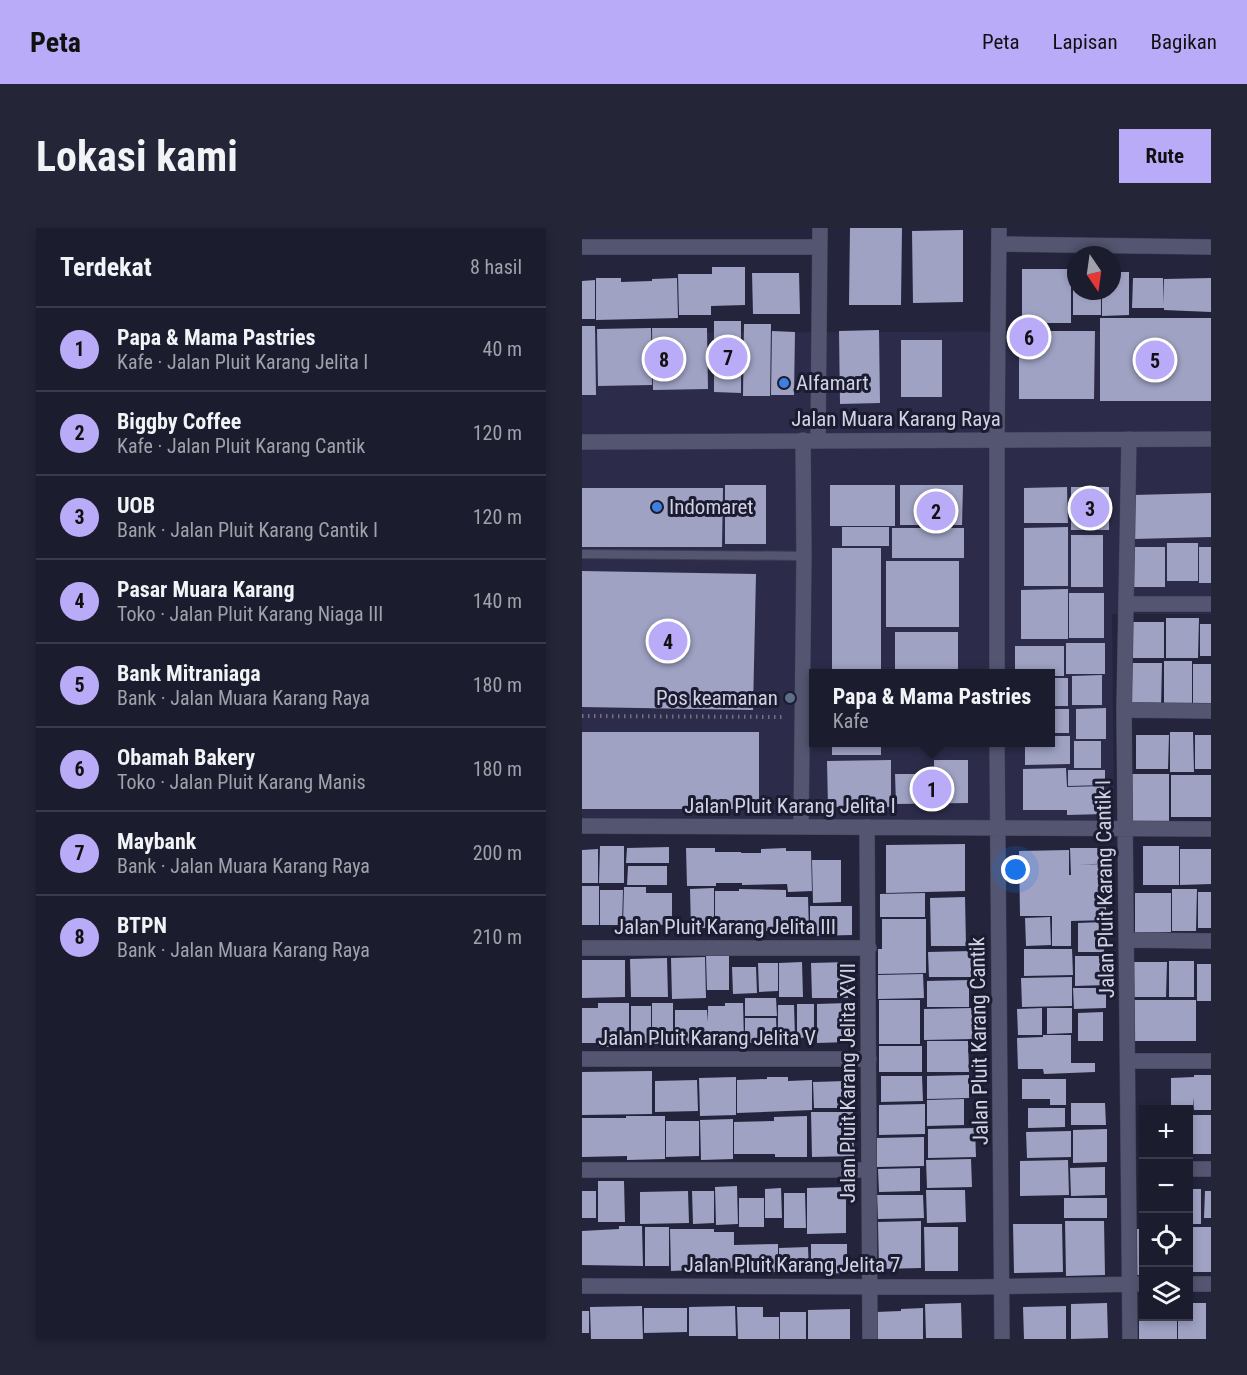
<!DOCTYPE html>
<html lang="id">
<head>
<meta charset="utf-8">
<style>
  :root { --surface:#1b1c2e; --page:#242536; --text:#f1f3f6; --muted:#a0a1aa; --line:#393a4a; --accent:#b9abf7 }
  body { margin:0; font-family:"Roboto Condensed",sans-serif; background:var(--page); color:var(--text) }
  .controls { position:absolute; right:18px; bottom:18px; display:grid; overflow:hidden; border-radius:0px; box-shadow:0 3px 9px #0003 }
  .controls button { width:54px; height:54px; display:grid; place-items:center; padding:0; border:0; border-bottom:2px solid var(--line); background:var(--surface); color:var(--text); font:30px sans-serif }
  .compass { position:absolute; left:485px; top:18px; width:54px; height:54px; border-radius:50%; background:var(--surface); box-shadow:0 3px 9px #0003; rotate:167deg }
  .you { position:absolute; left:434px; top:642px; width:21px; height:21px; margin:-15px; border:4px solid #fff; border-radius:50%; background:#1a73e8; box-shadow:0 0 0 9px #1a73e833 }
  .badge { display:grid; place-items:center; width:39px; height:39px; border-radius:50%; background:var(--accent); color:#111; font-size:20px; font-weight:700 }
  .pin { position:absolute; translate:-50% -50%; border:3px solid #fff; box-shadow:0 2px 6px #0006 }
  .popup { position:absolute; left:227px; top:441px; width:246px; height:78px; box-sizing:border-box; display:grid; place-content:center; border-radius:0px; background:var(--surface); filter:drop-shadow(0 2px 4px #0005); font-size:20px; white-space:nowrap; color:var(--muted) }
  .popup b { font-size:22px; color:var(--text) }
  .popup::after { content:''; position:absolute; left:50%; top:100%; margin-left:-12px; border:12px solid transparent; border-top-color:var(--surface) }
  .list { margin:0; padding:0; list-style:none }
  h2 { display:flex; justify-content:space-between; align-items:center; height:78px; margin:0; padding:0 24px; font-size:26px }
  h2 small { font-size:20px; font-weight:400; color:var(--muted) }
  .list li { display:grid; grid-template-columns:39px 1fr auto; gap:18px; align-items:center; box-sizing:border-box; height:84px; padding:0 24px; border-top:2px solid var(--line) }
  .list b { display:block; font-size:22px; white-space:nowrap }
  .list p { margin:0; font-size:20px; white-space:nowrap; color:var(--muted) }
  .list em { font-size:20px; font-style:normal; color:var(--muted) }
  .icon { flex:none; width:33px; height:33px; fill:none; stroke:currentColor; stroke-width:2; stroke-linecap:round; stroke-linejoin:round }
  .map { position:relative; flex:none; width:629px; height:1111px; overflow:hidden; border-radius:0px }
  header { display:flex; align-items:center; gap:36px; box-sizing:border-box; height:84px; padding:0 30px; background:var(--accent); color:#111 }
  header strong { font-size:28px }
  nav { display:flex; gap:33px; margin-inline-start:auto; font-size:21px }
  .intro { display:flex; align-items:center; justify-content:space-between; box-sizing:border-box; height:144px; padding:0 36px }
  h1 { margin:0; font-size:42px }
  .button { padding:15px 27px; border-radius:0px; background:var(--accent); color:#111; font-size:21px; font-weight:700 }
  main { display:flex; gap:36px; padding:0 36px }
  aside { flex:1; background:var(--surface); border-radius:0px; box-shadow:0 3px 9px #0003 }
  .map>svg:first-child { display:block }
  .built { fill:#2c2c4a; fill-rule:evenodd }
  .building { fill:#9fa2c3 }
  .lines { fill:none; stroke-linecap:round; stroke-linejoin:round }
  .service-casing { stroke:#404054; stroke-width:10 }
  .minor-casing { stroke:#404054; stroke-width:16 }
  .tertiary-casing { stroke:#404054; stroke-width:16 }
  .path { stroke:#6f7084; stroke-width:4; stroke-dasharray:1.5 4.5; stroke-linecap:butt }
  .service { stroke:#545671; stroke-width:8 }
  .minor { stroke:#545671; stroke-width:15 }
  .tertiary { stroke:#545671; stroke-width:15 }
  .shop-dot { fill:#3f7fe0; stroke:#1b1b32; stroke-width:2 }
  .service-dot { fill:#5c6f8a; stroke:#1b1b32; stroke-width:2 }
  .labels { text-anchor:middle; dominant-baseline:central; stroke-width:6; stroke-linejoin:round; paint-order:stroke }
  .poi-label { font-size:21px; fill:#d0d1e1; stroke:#1b1b32; text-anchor:start }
  .street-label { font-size:21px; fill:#d0d1e1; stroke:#1b1b32 }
</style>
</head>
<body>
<header>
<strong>Peta</strong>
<nav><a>Peta</a><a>Lapisan</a><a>Bagikan</a></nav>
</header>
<div class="intro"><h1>Lokasi kami</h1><a class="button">Rute</a></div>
<main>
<aside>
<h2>Terdekat<small>8 hasil</small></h2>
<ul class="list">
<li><span class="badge">1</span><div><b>Papa &amp; Mama Pastries</b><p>Kafe · Jalan Pluit Karang Jelita I</p></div><em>40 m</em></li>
<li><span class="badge">2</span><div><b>Biggby Coffee</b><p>Kafe · Jalan Pluit Karang Cantik</p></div><em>120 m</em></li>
<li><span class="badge">3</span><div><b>UOB</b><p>Bank · Jalan Pluit Karang Cantik I</p></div><em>120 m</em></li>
<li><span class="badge">4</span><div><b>Pasar Muara Karang</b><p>Toko · Jalan Pluit Karang Niaga III</p></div><em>140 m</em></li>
<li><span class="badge">5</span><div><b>Bank Mitraniaga</b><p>Bank · Jalan Muara Karang Raya</p></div><em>180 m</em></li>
<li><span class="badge">6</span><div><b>Obamah Bakery</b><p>Toko · Jalan Pluit Karang Manis</p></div><em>180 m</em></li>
<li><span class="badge">7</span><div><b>Maybank</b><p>Bank · Jalan Muara Karang Raya</p></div><em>200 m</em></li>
<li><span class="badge">8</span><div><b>BTPN</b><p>Bank · Jalan Muara Karang Raya</p></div><em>210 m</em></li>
</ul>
</aside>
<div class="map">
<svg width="629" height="1111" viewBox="0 0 629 1111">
  <rect width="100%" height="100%" fill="#24253d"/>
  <!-- built -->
  <path class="built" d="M629,103V386H530L532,593L0,597V105ZM232,446H469V514H232Z"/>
  <!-- building -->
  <path class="building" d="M268,0H320L319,77H267Z
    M381,2V74L331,75L330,3Z
    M491,37H494V63H519V87H491Z
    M130,39H163V77L129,78V87H97L96,46H130Z
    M440,41H489V95H440Z
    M530,44H547V87L520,88V63H530Z
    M170,45H217L218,86H171Z
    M14,50H39V54L70,53V51L95,50L96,90L14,92Z
    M551,50H581L582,77V51L629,50V84L582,82V80H550Z
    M13,52V91H0V53Z
    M518,90H629V173H518Z
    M132,93H159V165L132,164Z
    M162,96H189L188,168H161Z
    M0,98H13L14,167H0Z
    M69,100L70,157L16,158L15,101Z
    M70,100H125L126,161L71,162Z
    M297,102L298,175L258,176L257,103Z
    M190,103L213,104L212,167H189Z
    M437,103H513L512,171H437Z
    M319,112H360V169H319Z
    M143,257H184V316H143Z
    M248,257H313V298H248Z
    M318,257H381L380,297H318Z
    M485,259L486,295H442V260Z
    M489,259H527V302H489Z
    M0,260H141L140,319H0Z
    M629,265V309L552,311L551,267Z
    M260,299H307V318H260Z
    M486,299V358H442V300Z
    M310,300H382V330H310Z
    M489,307H521V359H489Z
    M585,315H616V353H585Z
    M549,319H583V359H549Z
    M617,319H629V355H617Z
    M250,320H299V446H250Z
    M304,333H377V399H304Z
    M0,343L174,346L171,482L0,479Z
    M486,361V411H439V362Z
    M487,365H522V410H487Z
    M584,390H617L616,430H584Z
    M545,394H582V430H545Z
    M618,396H629V428H618Z
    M313,404H376V446H313Z
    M484,415H523V446H484Z
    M433,418H482V448H469V446H433Z
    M582,433H610V475H582Z
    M544,435H580L579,480H545Z
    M611,436H629V476H611Z
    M520,447V477H490V448Z
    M469,450H486V478H469Z
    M524,480V511H494V481Z
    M469,481H487V505H469Z
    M0,504H177V581H0Z
    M588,504H611L612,544H588Z
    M554,507H587L586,541H554Z
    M613,507H629V541H613Z
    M469,508H488V536L443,537V514H469Z
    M492,513H519V540H492Z
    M250,514H299V527H250Z
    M313,514H376V519H313Z
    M309,532V579H246L245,533Z
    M352,532H386V575L314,576L313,546H352Z
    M484,540L485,559L522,558V586L485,587V582H441V541Z
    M486,542H523V557L486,558Z
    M545,546H587V595H545Z
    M589,547H629V589H589Z
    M383,616V663L304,665V617Z
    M18,618H42V655H17Z
    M561,618H597V657H561Z
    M87,619V635H44L45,620Z
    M104,620H133V624H159V625H179V621L204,620V623H229L230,663L206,664L205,656L160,657V655H134V658H105Z
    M488,620H526L527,635L497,637L519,636V647H530L531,663H524V692L489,693V718H470V688H438L437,623L487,622V647H489Z
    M16,621V655H0V622Z
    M598,621H629V656L598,657Z
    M230,632H259V674L231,675Z
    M46,638H85V657H45Z
    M0,658H17V697H0Z
    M42,659H64V665H90V697L41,696Z
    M132,660V700H109L108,661Z
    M157,661L204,662V669H226L227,702L181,703V698L133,699V663H157Z
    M590,661H615L614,703H590Z
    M18,662H41L40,697H18Z
    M616,664H629V700H616Z
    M343,665V689H298V666Z
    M553,665H589V704L553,705Z
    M383,669L384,718H349L348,670Z
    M228,678H270V707L228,708Z
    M468,689L469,717L444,718L443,690Z
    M300,691H344V745L296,746V721H300Z
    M522,694V724H496V695Z
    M442,721H490L491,747L442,748Z
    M389,723V749H347L346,724Z
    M124,728H147V762H125Z
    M493,728H524V757L493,758Z
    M123,729L124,770L90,771L89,730Z
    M85,730L86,769H49L48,731Z
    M0,732H43V769L0,770Z
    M587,733H612V769H587Z
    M220,734L221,769H197V735Z
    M266,734V770H230L229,735Z
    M552,734H585L584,769H552Z
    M176,735H196V763L177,764Z
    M615,736H629V773H615Z
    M150,739H174L175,765L151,766Z
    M341,746L342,770L296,771V747Z
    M490,749V778L440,779L439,750Z
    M387,752V779H345V753Z
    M491,760H524V780L492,781Z
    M163,770H194L195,788H163Z
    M297,772H338V816H297Z
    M552,772H614V813H553Z
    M16,775H47V819H16V815H0V780H16Z
    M70,775H91V815L70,816Z
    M143,775H161L162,813L93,816V782H125L126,794V778H143Z
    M266,775V814L235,815V776Z
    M215,776H232V809L215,810Z
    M196,777H212L213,809H196Z
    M49,778H69V815H49Z
    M390,780L391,811L342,812V781Z
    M460,780V807H436L435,781Z
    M465,780H490V805L465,806Z
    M521,784V813H496V785Z
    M163,790H194L195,814L163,815Z
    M461,807H489V835H513V844L462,846L461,841H436L435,810L461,809Z
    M345,813H386L387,844H345Z
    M297,818H340V844H297Z
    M70,843V886L0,887V844Z
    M387,847V870L345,871V848Z
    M612,847H629V882H612L611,869V882H589V850L612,849Z
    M299,848H340L341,873L299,874Z
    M154,849V887L118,888L117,850Z
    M185,849H206V853L230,852V882L155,885V852L185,851Z
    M440,851H484V877H468V871H440Z
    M115,852L116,883L73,884V853Z
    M264,853V880H232L231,854Z
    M382,871V897L345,898V872Z
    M489,875H523L524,897H489Z
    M343,876V906L297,907V877Z
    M446,880H483V899L446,900Z
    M229,884H271L272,928L230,929Z
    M559,886H561V926H558Z
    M606,887H629V926H606Z
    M44,888H83V931L45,932V928L0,929V890H44Z
    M225,888V929H193V926H152V894L192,893V889Z
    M151,891V931L119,932L118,892Z
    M84,893H117V928L84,929Z
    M393,900L394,929L346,930V901Z
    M525,901V934L491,935V902Z
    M489,903V929L445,930L444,904Z
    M342,909V938L295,939V910Z
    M389,931L390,959L345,960L344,932Z
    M486,932L487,967L438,968V933Z
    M523,939V967L489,968L488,940Z
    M338,940V963L297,964L296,941Z
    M16,953H42L43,994H16Z
    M155,958L156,996L134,997L133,959Z
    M264,959V1005L225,1006V960Z
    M199,960L200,990H183V961Z
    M558,961H561V996H558Z
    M606,961H619V996H606Z
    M344,962H383L384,994L345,995Z
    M0,963H14V990H0Z
    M106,963L107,995L58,996V964Z
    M110,963H132V995L111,996Z
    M623,963H629V990H622Z
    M202,965H223L224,1000H202Z
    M295,967H341L342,990L296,991Z
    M157,970H182V999H157Z
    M482,970H525V990H482Z
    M339,993V1040L297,1041L296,994Z
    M483,993H522L523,1047L484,1048Z
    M431,996H480L481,1044L432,1045Z
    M37,998H60L61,1038L0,1037V1003L37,1001Z
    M63,999H87V1038H63Z
    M342,999H376V1043H343Z
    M606,999H629V1044H606Z
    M88,1001H132V1004H152V1017L196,1016V1044L153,1045V1040L89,1043Z
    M549,1001H561V1047H549Z
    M229,1016H265V1045L229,1046Z
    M226,1019L227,1044L197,1045V1020Z
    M379,1075L380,1110H344L343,1076Z
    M525,1075L526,1110L489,1111V1076Z
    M606,1075H624V1111H596V1089L606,1088Z
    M60,1078L61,1111H9L8,1079Z
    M153,1078L154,1108H107V1079Z
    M484,1078V1111H442L441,1079Z
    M155,1079H181V1089H197V1111H156Z
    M557,1079H561V1089H595V1111H557Z
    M62,1080H105V1104L62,1105Z
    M341,1080V1111H295L294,1084L319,1083V1081Z
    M268,1081V1111H226V1082Z
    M0,1083H7V1105H0Z
    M198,1084H224V1111H198Z"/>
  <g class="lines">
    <defs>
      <path id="service" d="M0,326L222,328"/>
      <path id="minor" d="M417,16L629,19
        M0,19H238
        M547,211L542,482L548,1111
        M236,212L238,0
        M544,376H629
        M415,446V211
        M542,482L629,483
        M415,514L420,1111
        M0,598L629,601
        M219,599L222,328L221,212
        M285,599L288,1111
        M545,712L629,713
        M0,720H287
        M0,831H287
        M546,833H629
        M606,941H629
        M0,942H287
        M606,1056H629
        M0,1058L391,1059L562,1056"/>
      <path id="tertiary" d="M415,211L417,0
        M0,214L629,211"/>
    </defs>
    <!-- service casing -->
    <use href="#service" class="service-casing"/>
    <!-- minor casing -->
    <use href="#minor" class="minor-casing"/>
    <!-- tertiary casing -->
    <use href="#tertiary" class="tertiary-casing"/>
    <!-- path -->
    <path class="path" d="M0,488L203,489"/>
    <!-- service -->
    <use href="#service" class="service"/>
    <!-- minor -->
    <use href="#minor" class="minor"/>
    <!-- tertiary -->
    <use href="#tertiary" class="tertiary"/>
  </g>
  <!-- markers -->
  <g class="shop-dot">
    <circle cx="202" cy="155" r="6"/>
    <circle cx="75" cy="279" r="6"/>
  </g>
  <circle class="service-dot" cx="208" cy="470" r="6"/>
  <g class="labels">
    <!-- poi labels -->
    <g class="poi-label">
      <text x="214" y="155">Alfamart</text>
      <text x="87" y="279">Indomaret</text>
      <text x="196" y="470" text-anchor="end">Pos keamanan</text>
    </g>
    <!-- street labels -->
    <g class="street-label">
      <text x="314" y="191">Jalan Muara Karang Raya</text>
      <text x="208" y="578">Jalan Pluit Karang Jelita I</text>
      <text transform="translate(523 661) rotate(-91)">Jalan Pluit Karang Cantik I</text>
      <text x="143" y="699">Jalan Pluit Karang Jelita III</text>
      <text x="125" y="810">Jalan Pluit Karang Jelita V</text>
      <text transform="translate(397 813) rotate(-91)">Jalan Pluit Karang Cantik</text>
      <text transform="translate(266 855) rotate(-90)">Jalan Pluit Karang Jelita XVII</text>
      <text x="210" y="1037">Jalan Pluit Karang Jelita 7</text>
    </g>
  </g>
</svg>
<div class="controls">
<button>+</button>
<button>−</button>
<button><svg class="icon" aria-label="locate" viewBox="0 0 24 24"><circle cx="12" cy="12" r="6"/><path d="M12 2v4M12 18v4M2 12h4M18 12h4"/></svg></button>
<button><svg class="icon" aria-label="layers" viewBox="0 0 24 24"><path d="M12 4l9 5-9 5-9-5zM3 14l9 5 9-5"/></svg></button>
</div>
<svg class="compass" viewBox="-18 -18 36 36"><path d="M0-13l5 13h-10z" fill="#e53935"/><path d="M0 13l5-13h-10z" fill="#a0a1aa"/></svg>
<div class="you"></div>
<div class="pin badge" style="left:350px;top:561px">1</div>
<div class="popup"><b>Papa &amp; Mama Pastries</b>Kafe</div>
<div class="pin badge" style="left:354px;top:283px">2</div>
<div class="pin badge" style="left:508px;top:280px">3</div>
<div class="pin badge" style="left:86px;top:413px">4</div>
<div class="pin badge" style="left:573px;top:132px">5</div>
<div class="pin badge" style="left:447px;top:109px">6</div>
<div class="pin badge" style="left:146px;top:129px">7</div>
<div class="pin badge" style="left:82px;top:131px">8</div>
</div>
</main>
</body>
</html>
